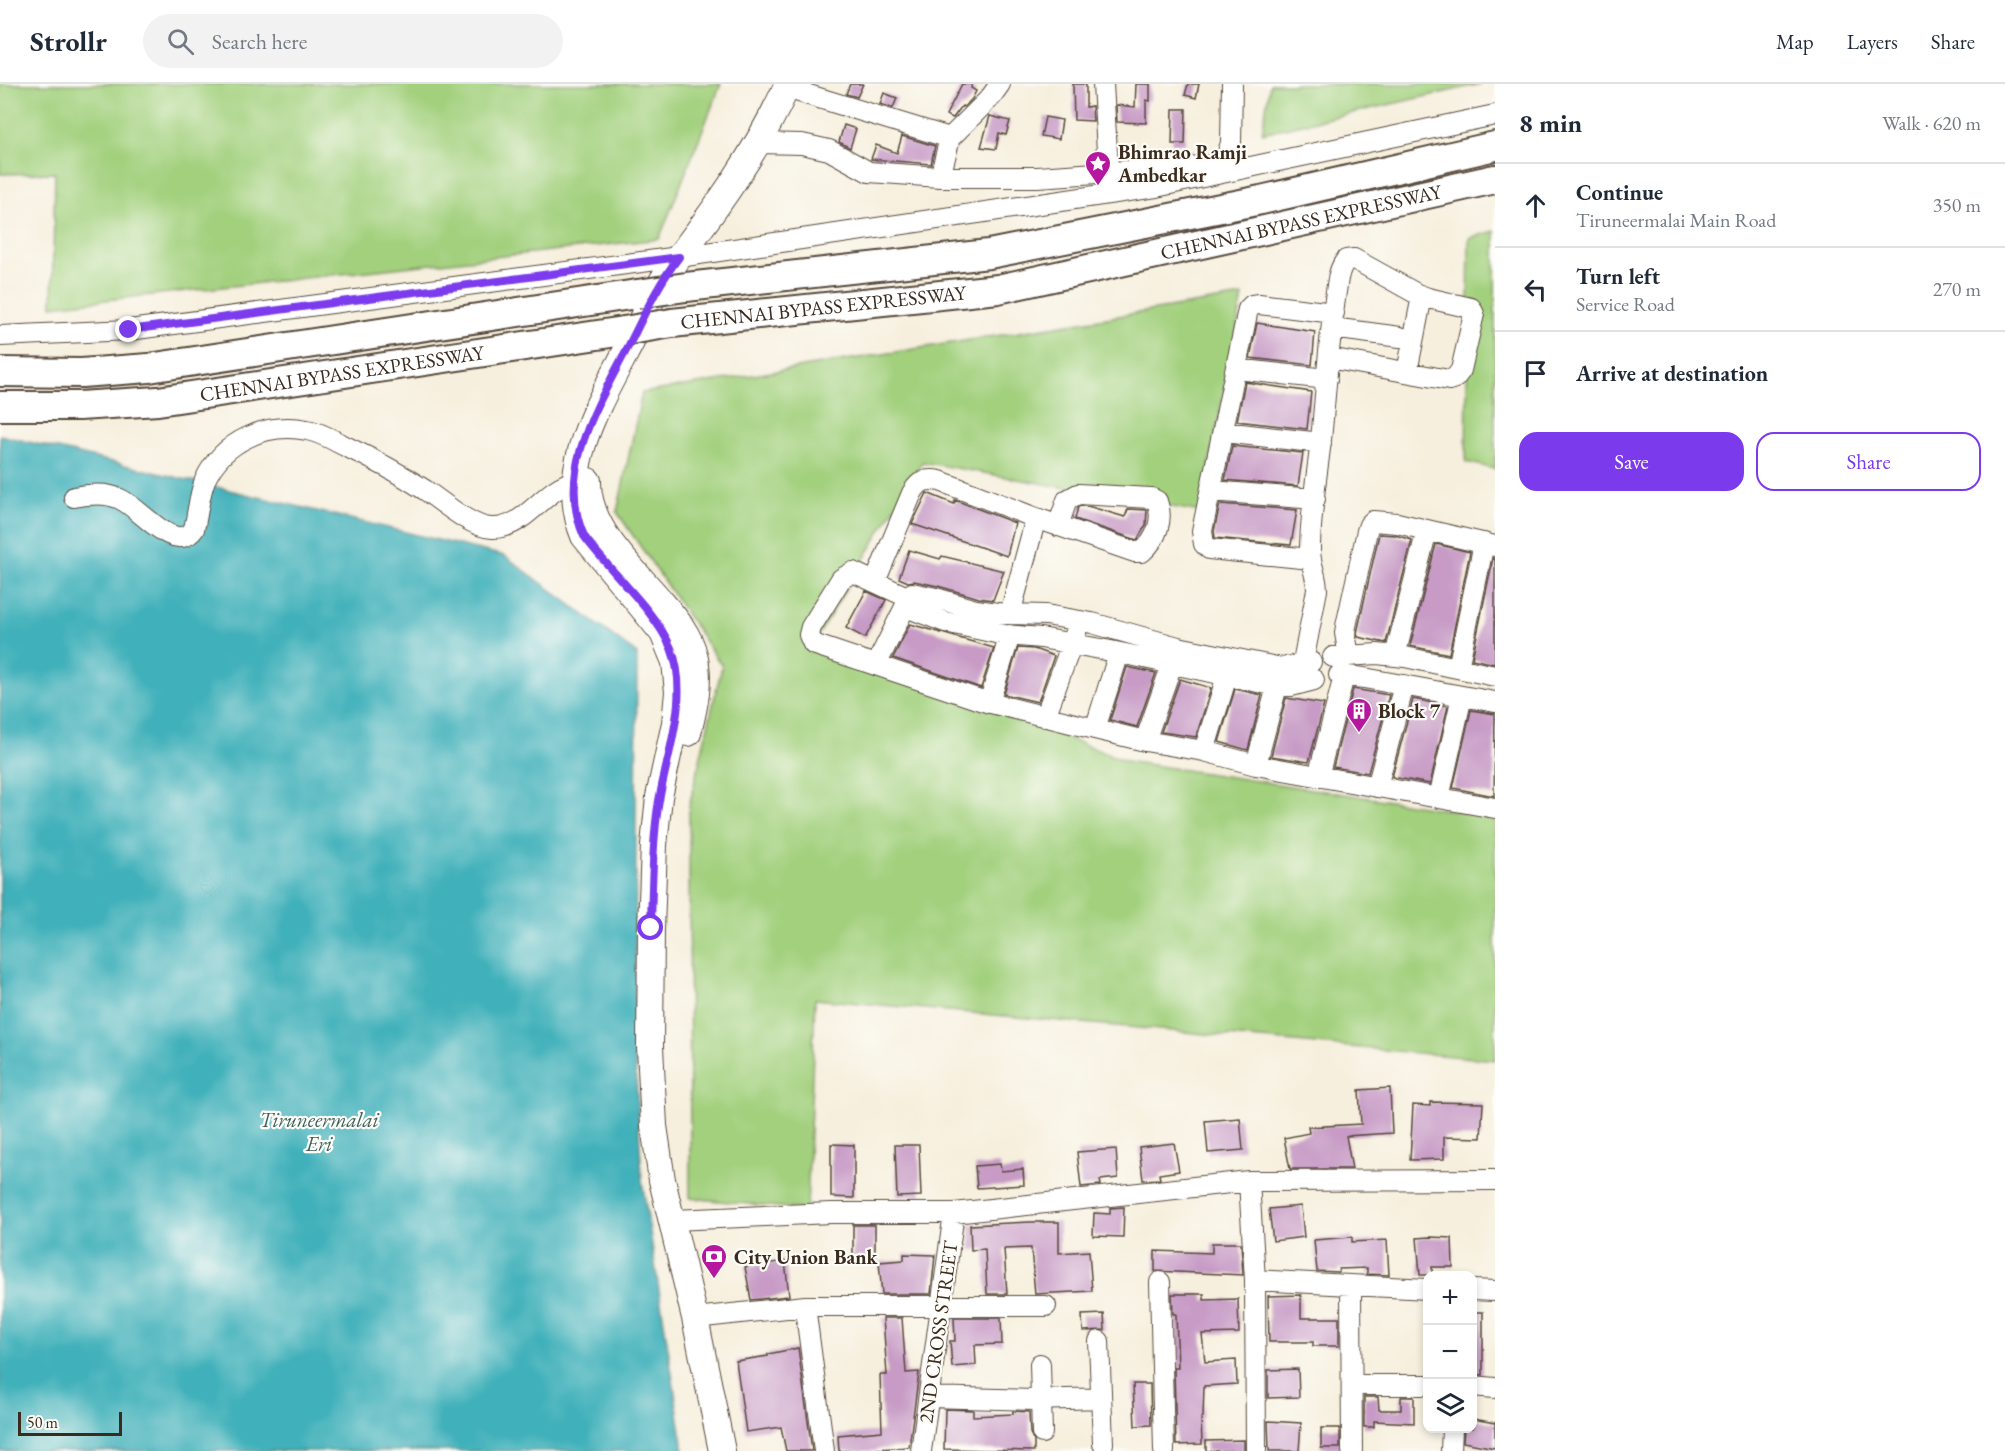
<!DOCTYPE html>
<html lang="en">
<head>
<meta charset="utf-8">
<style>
  :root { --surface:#fff; --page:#f2f2f3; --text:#1f2937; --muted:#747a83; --line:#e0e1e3; --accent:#7c3aed }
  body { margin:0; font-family:"EB Garamond",serif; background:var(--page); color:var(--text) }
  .controls { position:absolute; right:18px; bottom:18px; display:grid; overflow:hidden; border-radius:12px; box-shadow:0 3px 9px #0003 }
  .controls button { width:54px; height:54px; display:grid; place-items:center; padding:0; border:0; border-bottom:2px solid var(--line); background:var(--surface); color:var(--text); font:30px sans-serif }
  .scale { position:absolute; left:18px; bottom:15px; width:104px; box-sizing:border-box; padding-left:6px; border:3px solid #3b2a1e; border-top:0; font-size:16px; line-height:21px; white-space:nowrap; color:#3b2a1e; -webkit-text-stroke:4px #fdfcf7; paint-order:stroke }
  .stop { position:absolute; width:18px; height:18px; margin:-14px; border:4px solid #7c3aed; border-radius:50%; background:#fff }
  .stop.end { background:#7c3aed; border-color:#fff; box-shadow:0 2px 6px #0008 }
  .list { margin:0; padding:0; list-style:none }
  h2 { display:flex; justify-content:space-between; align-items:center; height:78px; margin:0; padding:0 24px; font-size:26px }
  h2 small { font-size:20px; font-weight:400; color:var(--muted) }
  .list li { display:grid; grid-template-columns:39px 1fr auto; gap:18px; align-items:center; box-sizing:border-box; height:84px; padding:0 24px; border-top:2px solid var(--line) }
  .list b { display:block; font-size:22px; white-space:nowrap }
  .list p { margin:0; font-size:20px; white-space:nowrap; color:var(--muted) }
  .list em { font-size:20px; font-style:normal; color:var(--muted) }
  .actions { display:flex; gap:12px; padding:18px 24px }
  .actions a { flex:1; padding:14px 0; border:2px solid var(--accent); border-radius:18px; text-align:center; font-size:21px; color:var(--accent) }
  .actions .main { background:var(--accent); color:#fff }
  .icon { flex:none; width:33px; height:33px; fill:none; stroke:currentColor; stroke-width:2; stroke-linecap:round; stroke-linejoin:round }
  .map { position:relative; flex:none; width:1495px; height:1367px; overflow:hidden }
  header { display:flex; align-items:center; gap:36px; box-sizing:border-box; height:84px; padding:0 30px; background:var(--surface); border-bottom:2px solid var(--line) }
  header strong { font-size:28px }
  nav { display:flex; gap:33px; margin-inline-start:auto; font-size:21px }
  .search { width:420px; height:54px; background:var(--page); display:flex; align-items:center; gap:15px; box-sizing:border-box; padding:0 21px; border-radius:33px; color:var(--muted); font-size:22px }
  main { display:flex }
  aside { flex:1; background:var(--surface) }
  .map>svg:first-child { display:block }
  .green { fill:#a2d07d; stroke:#6e7d4e; stroke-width:1.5 }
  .water { fill:#40b0ba; stroke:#3e6d6c; stroke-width:1.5 }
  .building { fill:#c79bc6 }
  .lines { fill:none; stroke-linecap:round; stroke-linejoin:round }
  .minor-casing { stroke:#57483b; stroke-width:22 }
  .major-casing { stroke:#57483b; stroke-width:28 }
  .highway-casing { stroke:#57483b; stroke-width:32 }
  .minor { stroke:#fff; stroke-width:20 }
  .major { stroke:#fff; stroke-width:26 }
  .highway { stroke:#fff; stroke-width:28 }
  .highway-bridge-casing { stroke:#57483b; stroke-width:32; stroke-linecap:butt }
  .highway-bridge { stroke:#fff; stroke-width:28 }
  .route { stroke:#7c3aed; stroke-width:8 }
  .labels { text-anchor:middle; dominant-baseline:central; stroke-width:4.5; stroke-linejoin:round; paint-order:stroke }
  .poi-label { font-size:20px; font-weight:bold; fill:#3b2a1e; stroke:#fdfcf7; text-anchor:start }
  .street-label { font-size:20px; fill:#3b2a1e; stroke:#fdfcf7 }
  .water-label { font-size:21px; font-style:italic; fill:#3d605c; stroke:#fdfcf7 }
</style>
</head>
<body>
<header>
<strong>Strollr</strong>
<div class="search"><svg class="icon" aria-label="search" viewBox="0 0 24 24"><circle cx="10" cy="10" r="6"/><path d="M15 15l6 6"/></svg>Search here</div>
<nav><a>Map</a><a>Layers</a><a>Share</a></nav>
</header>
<main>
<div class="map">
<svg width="1495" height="1367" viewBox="0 0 1495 1367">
  <rect width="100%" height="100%" fill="#fdfcf7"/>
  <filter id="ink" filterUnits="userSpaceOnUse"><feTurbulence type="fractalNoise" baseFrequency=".0167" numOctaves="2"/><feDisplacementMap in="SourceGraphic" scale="12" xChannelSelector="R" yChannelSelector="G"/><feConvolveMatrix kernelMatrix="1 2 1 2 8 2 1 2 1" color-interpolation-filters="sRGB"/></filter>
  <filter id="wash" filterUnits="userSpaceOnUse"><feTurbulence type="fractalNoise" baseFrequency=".008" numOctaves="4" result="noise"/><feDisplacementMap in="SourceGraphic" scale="24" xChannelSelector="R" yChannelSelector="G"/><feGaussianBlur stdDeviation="1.35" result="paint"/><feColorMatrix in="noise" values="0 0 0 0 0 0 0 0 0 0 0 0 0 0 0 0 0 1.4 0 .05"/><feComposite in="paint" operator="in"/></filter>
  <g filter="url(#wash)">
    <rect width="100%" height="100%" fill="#f6efdd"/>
    <!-- green -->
    <path class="green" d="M0,0H721L659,155L52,222L55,89L0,90Z
      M1270,0H1481L1262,49Z
      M1495,147V385L1466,378L1469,154Z
      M1243,212L1200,428L922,378L816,555L1126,677L1495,733V976L815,915L807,1126L690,1114L689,722L722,582L617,428L642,309Z"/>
    <!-- water -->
    <path class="water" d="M0,351L505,472L637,570L635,972L642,1096L684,1367H0Z"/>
    <g id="blocks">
      <!-- building -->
      <path class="building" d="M850,0H863L857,13L846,10Z
        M962,0H972L971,4L976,7L972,15L964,23L962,22L953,34L946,31Z
        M1073,0H1086V23L1092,22L1093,37L1074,36Z
        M1136,0H1150V17L1146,16V39L1117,38L1116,21L1135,23Z
        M1188,0H1199L1196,14L1185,11Z
        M884,9L897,14L893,24L880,20Z
        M1173,25H1186L1185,60H1172Z
        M990,32L1010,37L1006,51L999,49L996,65L981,63Z
        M1045,33L1062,36L1059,55L1041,52Z
        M844,41L856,45L850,64L839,58Z
        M902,52L935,62L931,80L871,75L876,61L897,69Z
        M1257,239L1315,248L1312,281L1250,274Z
        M1245,298L1311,308L1307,345L1237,337Z
        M1232,362L1303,369L1298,402L1225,396Z
        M927,409L954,420L955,416L1015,439L1007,472L912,440Z
        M1220,420L1297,426L1291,461L1215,454L1214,447Z
        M1081,422L1091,423L1125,433L1128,425L1147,426L1146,441L1137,456L1075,435L1078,423Z
        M1379,450L1395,451L1412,456L1386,559L1358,553L1357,549Z
        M1436,460L1470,468L1449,570L1410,562Z
        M909,466L940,475L942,472L1004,487L993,516L979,514L938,502L914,497L908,498L899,494Z
        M1493,474L1495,475V580L1472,575Z
        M866,507L886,516L865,554L846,544Z
        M910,540L994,564L981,604L893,574Z
        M1018,564L1034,565L1054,572L1038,618L1004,610Z
        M1127,583L1156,589L1137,643L1110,636Z
        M1180,595L1211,604L1196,653L1161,648Z
        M1235,605L1262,611L1248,666L1219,658Z
        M1353,605L1389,611L1368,689L1333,683Z
        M1286,614L1324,620L1309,678L1271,672Z
        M1413,615L1448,622L1430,700L1392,693Z
        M1471,626L1495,630L1494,712L1453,704Z
        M1390,1004L1392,1049L1346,1052L1352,1085H1290L1284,1054L1309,1049L1308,1043L1361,1040L1359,1006Z
        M1430,1018L1483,1019L1481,1054L1444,1053V1075L1410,1076L1413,1021L1430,1022Z
        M1240,1034L1243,1066L1208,1069L1205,1037Z
        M1174,1059L1179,1087L1159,1090L1160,1095L1143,1096L1139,1063Z
        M831,1060L854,1061V1114L831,1113Z
        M895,1061H919L921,1112L897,1113Z
        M1116,1065L1118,1094L1100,1096L1101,1101L1081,1103L1077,1068Z
        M1000,1080L1001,1087L1023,1085L1024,1101L977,1104L975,1082Z
        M1301,1122L1304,1153L1273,1157L1269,1125Z
        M1124,1123L1123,1153L1093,1152L1094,1129L1110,1130V1124Z
        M1031,1138H1059V1169L1089,1167L1092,1207L1035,1210L1031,1164L1004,1165L1007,1210H987L985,1165L971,1166L970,1141Z
        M853,1141H875V1173H853Z
        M1352,1153V1158L1387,1156L1389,1191L1367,1190V1184L1339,1185V1188L1317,1187L1314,1156Z
        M1430,1153L1452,1154L1453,1183H1432V1191H1420L1417,1154Z
        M1212,1159H1241L1243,1191L1155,1187V1167L1212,1169Z
        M904,1170L935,1171L931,1210H882L879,1178L904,1176Z
        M785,1177L789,1212L751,1216L745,1183Z
        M1172,1210H1204V1216L1238,1215L1239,1249L1202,1250L1205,1278L1236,1276L1237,1300L1204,1302L1203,1333L1201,1334L1202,1360L1176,1361L1174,1284H1178L1176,1230H1173Z
        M1301,1211V1234H1339V1262H1313V1258H1269L1268,1212Z
        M1473,1228H1483V1291L1473,1290Z
        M1104,1230L1105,1246L1083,1247L1082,1231Z
        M883,1234H902L906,1289L919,1288L909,1363L877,1365V1367H839L838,1351L882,1347L880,1291H887Z
        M954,1234H1001L1002,1260L975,1261L976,1281L952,1283L950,1257H955Z
        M798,1264L812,1367H786L781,1343L746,1348L736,1277L768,1272V1270Z
        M1298,1285L1299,1313L1268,1314V1286Z
        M1133,1300H1150L1151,1341L1135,1342Z
        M1364,1313H1378L1379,1326H1401V1313H1414V1339L1374,1337V1343H1364Z
        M945,1325L973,1326V1332L1013,1330V1327L1029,1328L1030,1349L1034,1357V1367L944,1365Z
        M1473,1335L1495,1339V1364L1463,1358L1464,1344H1473Z
        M1268,1337L1301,1339L1299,1367H1269Z
        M1321,1344H1340V1364H1321Z
        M1244,1356V1367H1206V1357Z"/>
    </g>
  </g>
  <g filter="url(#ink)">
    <use href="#blocks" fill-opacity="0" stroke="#57483b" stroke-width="1.5"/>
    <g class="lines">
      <defs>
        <path id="minor" d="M1103,0L1109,102
          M786,4L950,54
          M758,59L802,60L829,66L869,88L940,93H1037L1216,81L1226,74L1231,59L1232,0
          M940,93L950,54L990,14L1000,0
          M1332,244L1400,253
          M0,252L129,246L679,173L1156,103L1495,31
          M1236,285L1327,295
          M1407,288L1422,212
          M1223,348L1321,359
          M1211,407L1315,415
          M74,413C89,410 106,408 120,415C141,424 175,472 194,445C198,429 199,411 205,396C223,357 266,338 307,346C320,348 333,356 345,362C373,375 399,389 425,406C441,417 472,444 492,444C524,445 542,408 569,399C575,397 582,398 588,397
          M1311,475L1209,465L1204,460L1202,447L1248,225L1252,221L1259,220L1334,229
          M875,498L912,409C919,397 926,394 940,397L1036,434
          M907,513L853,488L841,495L811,543L809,551L813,560L983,617L1095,645L1145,657L1204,667L1256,681L1495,724
          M1010,530L1036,434L1135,468H1142C1157,455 1164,435 1157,417L1151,414L1078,410L1067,416L1058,442
          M1349,572L1345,549L1346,542L1367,447L1369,441L1373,437L1397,439L1495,462
          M1395,572L1427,446
          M1333,573L1377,570L1405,573L1495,592
          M1303,578L1317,506C1317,492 1310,480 1310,466C1310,431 1317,392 1321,356C1326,305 1329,252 1337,201C1338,192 1340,183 1346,176L1354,175L1417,210L1428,214L1471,224L1474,230L1461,286L1455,294L1449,296L1329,274
          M1311,578L1282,584L1178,563L1092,539L1046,531L1005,530L976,526L936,514L912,509L907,513V519L911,525L945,538L1005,551L1041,554L1111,567L1277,602H1291L1314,596
          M876,581L907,519
          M1458,584L1484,459
          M1339,591L1364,594L1495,618
          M989,619L1010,551
          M1045,633L1076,548
          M1095,645L1119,569
          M1145,657L1176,569
          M1204,667L1227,592
          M1256,681L1280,591
          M1318,693L1344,592
          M1377,703L1404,601
          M1439,714L1462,612
          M1249,1097L1255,1196L1256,1367
          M673,1136L831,1129H954L1249,1097L1495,1096
          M1255,1196L1428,1205
          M1160,1198L1164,1367
          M1351,1202L1352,1367
          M1472,1206L1495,1207
          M805,1222L824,1367
          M695,1234L805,1222H1046
          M1099,1257L1103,1360
          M1040,1280L1042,1349
          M1352,1301H1428
          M1472,1302L1495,1304
          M929,1313L1034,1316L1101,1314
          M921,1367L954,1129
          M1451,1367L1452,1344"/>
        <path id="major" d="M588,397C587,446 634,485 663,520C676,535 690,552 694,571C701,597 694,624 688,649
          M722,1367L695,1234L662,1096L654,1042L650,963L651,845L654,761L659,713L675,639L678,608L675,578L663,549L584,452C556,386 600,318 630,260C642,235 654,207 671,184C692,155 715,126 735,95C755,65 773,33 788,0"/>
        <g id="highway">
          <path d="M686,203L989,170L1261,116L1495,62"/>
          <path id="s1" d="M672,239L998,205L1495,95"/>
          <path d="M0,288L81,289L149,284L637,210"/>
          <path id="s2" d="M0,322H79L158,317L624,247"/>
        </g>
      </defs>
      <!-- minor casing -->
      <use href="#minor" class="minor-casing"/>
      <!-- major casing -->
      <use href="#major" class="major-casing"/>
      <!-- highway casing -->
      <use href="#highway" class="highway-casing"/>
      <!-- minor -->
      <use href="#minor" class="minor"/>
      <!-- major -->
      <use href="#major" class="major"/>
      <!-- highway -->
      <use href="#highway" class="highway"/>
      <defs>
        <path id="highway-bridge" d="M637,210L686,203
          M624,247L672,239"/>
      </defs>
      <!-- highway-bridge casing -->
      <use href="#highway-bridge" class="highway-bridge-casing"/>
      <!-- highway-bridge -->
      <use href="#highway-bridge" class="highway-bridge"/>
    </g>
  </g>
  <g class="lines" filter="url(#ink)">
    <!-- route -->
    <path class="route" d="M129,246L679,173C658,200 644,231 629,261C599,319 555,387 584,452C609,487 655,526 671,564C692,616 663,678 657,730C652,768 652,806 651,844"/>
  </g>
  <!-- icons -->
  <defs>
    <symbol id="sight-pin" viewBox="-11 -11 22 30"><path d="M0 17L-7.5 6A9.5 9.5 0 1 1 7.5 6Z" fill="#b5179e" stroke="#fdfcf7"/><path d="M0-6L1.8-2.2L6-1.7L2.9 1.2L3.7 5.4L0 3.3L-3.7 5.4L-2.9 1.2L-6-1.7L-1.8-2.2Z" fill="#fff"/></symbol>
    <symbol id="building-pin" viewBox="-11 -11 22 30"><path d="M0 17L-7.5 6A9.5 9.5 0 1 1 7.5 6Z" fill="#b5179e" stroke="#fdfcf7"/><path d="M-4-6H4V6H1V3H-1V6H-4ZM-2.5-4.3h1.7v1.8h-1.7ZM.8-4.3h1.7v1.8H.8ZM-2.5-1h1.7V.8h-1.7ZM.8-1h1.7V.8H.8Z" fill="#fff"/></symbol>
    <symbol id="bank-pin" viewBox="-11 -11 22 30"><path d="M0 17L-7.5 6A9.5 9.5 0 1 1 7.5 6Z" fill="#b5179e" stroke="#fdfcf7"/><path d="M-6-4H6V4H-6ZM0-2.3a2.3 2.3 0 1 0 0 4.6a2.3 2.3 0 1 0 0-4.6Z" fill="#fff"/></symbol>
  </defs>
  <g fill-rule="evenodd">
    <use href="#sight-pin" x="1083" y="65" width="30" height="40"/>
    <use href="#building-pin" x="1344" y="612" width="30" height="40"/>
    <use href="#bank-pin" x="699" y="1158" width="30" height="40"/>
  </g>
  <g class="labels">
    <!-- poi labels -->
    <g class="poi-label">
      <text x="1118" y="68">Bhimrao Ramji<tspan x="1118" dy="23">Ambedkar</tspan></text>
      <text x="1378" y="627">Block 7</text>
      <text x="734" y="1173">City Union Bank</text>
    </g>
    <!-- street labels -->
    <g class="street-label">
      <text stroke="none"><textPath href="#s1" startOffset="638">CHENNAI BYPASS EXPRESSWAY</textPath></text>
      <text stroke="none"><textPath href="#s1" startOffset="152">CHENNAI BYPASS EXPRESSWAY</textPath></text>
      <text stroke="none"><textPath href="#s2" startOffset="344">CHENNAI BYPASS EXPRESSWAY</textPath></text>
      <text transform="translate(938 1248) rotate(-82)">2ND CROSS STREET</text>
    </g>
    <!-- water labels -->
    <g class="water-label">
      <text x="319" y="1035">Tiruneermalai<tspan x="319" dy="24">Eri</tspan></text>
    </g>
  </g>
</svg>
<div class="controls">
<button>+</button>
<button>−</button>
<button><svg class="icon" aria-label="layers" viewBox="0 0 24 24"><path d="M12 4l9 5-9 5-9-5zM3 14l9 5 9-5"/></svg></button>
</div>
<div class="scale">50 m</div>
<div class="stop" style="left:651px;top:844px"></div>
<div class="stop end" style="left:129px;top:246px"></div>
</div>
<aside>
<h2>8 min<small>Walk · 620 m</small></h2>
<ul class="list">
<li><svg class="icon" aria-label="ahead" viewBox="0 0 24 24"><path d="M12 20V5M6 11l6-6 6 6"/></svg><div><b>Continue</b><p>Tiruneermalai Main Road</p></div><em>350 m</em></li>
<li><svg class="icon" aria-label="left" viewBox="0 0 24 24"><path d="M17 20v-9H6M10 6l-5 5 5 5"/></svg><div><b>Turn left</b><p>Service Road</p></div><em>270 m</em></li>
<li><svg class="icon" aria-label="arrive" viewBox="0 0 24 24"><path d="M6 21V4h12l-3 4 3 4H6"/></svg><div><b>Arrive at destination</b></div></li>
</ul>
<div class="actions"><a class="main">Save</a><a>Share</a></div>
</aside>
</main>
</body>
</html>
